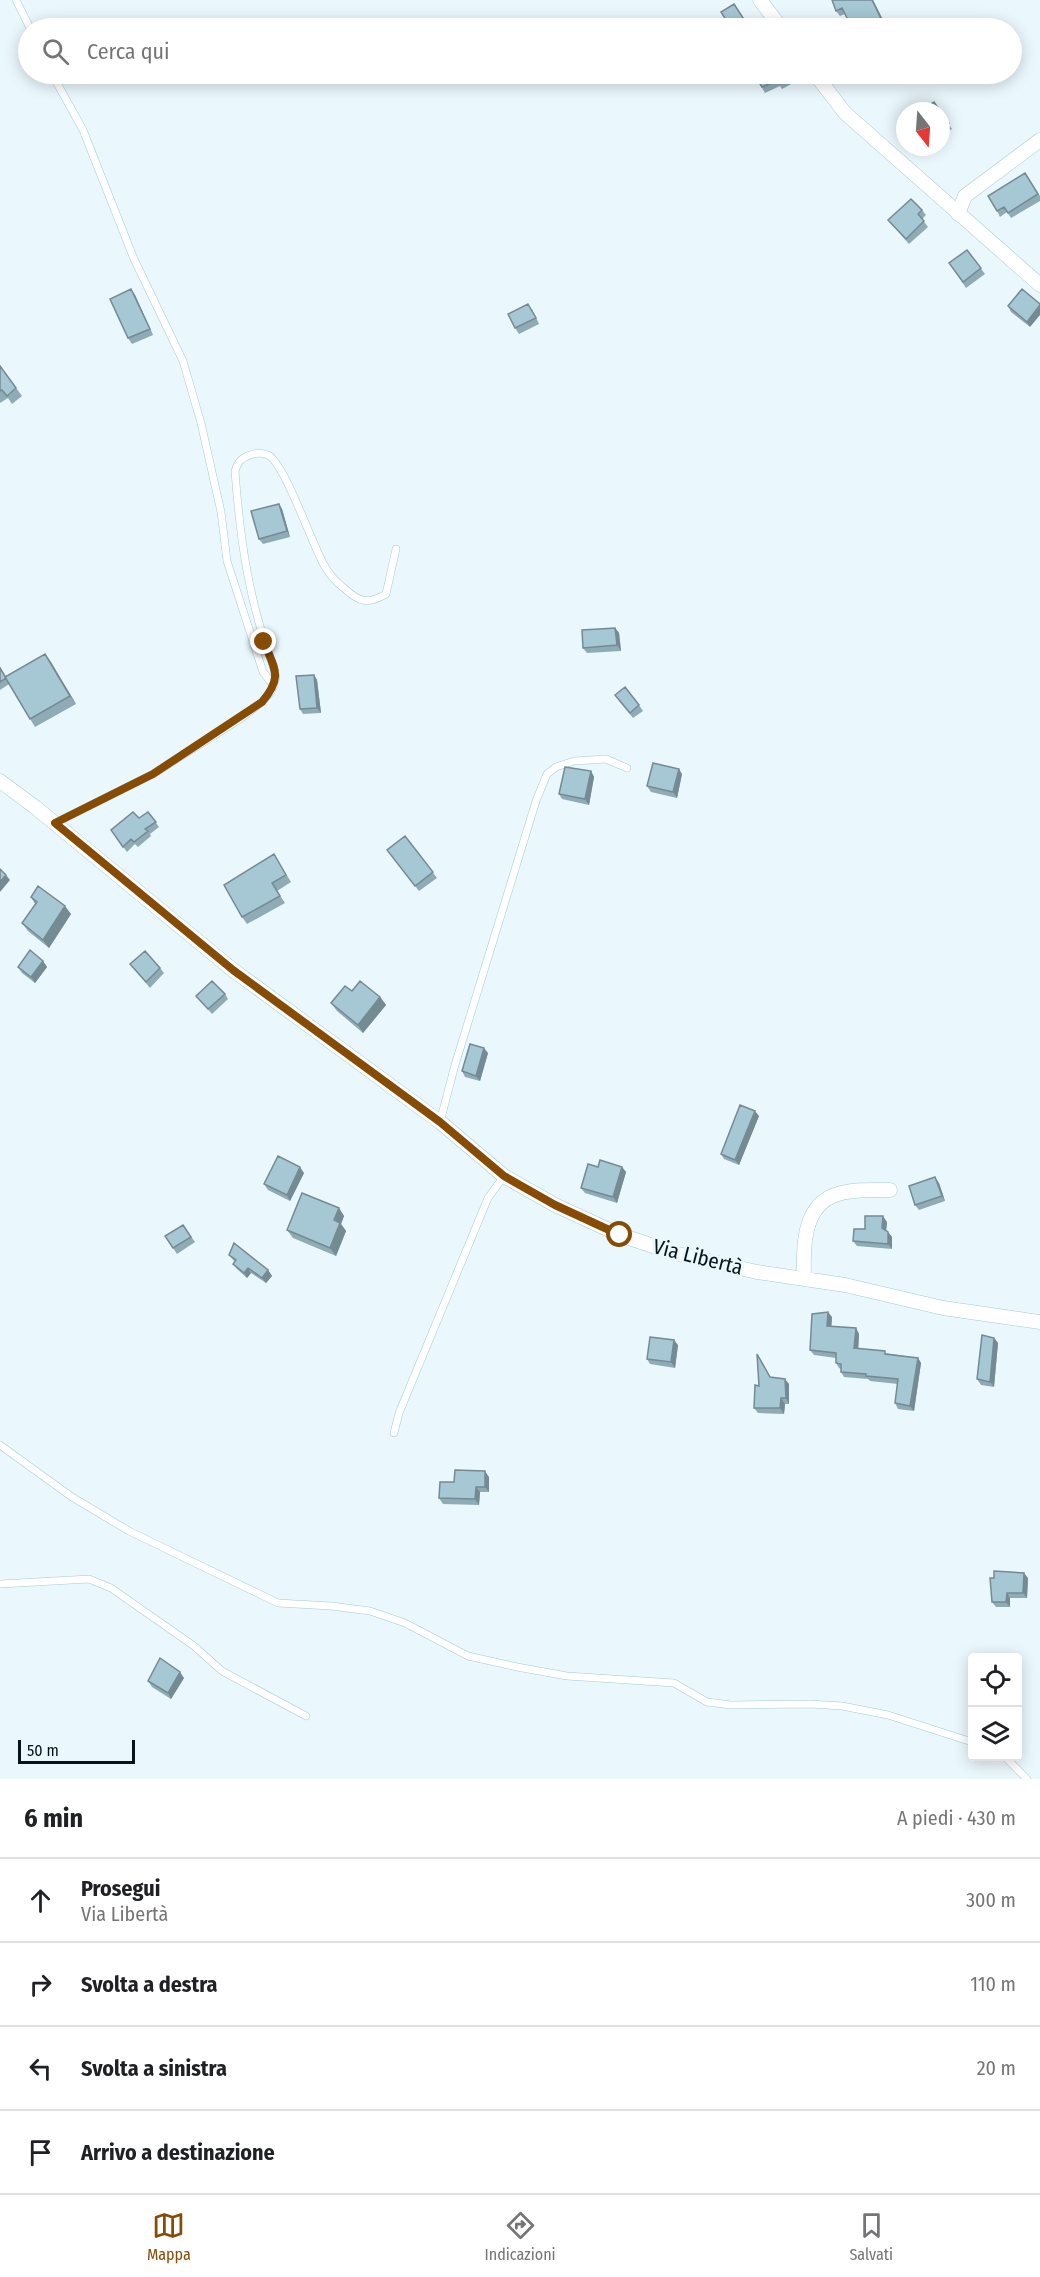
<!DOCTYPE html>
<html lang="it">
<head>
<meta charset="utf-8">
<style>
  :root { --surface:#fff; --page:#f6f6f6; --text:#202124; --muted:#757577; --line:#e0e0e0; --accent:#864b05 }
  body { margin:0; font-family:"Fira Sans Condensed",sans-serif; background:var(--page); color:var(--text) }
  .controls { position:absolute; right:18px; bottom:18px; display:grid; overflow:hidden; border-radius:6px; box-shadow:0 3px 15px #0003 }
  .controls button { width:54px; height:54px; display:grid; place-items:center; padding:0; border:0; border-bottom:2px solid var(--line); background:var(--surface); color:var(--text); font:30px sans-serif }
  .compass { position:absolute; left:896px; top:102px; width:54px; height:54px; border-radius:50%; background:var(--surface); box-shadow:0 3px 15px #0003; rotate:163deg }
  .scale { position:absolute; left:18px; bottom:15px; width:117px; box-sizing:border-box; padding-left:6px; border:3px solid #071418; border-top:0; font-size:16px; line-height:21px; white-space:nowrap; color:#071418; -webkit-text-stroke:4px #eaf7fd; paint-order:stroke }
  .stop { position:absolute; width:18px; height:18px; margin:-14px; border:4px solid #864b05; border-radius:50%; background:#fff }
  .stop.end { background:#864b05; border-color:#fff; box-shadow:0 2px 6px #0008 }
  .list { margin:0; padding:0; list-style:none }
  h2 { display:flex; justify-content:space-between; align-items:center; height:78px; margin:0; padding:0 24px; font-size:26px }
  h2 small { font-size:20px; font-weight:400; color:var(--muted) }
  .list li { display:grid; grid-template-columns:39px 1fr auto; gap:18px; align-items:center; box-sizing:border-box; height:84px; padding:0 24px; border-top:2px solid var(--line) }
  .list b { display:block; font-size:22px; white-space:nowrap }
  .list p { margin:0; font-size:20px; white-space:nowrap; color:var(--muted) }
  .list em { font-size:20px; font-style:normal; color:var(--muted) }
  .icon { flex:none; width:33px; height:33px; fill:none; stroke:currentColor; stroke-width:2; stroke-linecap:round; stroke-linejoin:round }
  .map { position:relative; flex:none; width:1040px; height:1779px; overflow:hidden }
  .search { position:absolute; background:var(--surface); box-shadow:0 3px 15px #0003; left:18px; right:18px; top:18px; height:66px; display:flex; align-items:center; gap:15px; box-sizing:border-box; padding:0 21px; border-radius:33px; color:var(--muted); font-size:22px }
  .sheet { height:414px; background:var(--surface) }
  nav { display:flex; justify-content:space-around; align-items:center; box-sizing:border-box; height:84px; border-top:2px solid var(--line); background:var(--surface); font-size:16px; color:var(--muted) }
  nav a { display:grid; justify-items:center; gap:3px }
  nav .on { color:var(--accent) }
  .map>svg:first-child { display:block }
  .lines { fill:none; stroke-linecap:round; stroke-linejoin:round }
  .service-casing { stroke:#a8c9d6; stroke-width:8 }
  .minor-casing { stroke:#a8c9d6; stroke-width:15 }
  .service { stroke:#fff; stroke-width:7 }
  .minor { stroke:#fff; stroke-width:14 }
  .wall { fill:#8fabb6 }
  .shaded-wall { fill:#748b94 }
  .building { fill:#a6c7d4; stroke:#748b94; stroke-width:1.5 }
  .route { stroke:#864b05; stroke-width:8 }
  .labels { text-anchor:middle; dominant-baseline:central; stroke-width:6; stroke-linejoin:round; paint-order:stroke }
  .street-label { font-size:21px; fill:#071418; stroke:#eaf7fd }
</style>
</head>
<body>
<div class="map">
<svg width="1040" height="1779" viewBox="0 0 1040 1779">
  <rect width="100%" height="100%" fill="#eaf7fd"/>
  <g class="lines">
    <defs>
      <path id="service" d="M16,0L30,28
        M52,74L83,130L134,259L183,361L201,423L221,512L227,561L263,672L274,686
        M55,823L153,774L240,719L262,702L271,692L276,678L274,668C249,604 240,539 235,471C238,462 241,458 250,455C255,453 262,453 268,455C284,462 312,544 324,565C329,574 337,583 345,589C360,603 369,604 386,594L396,549
        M440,1122L455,1065L536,801L547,774L556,767L574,761L606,759L627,768
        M394,1433L399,1413L488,1198L504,1176
        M0,1445L72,1497L129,1531L278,1603L331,1606L370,1611L405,1623L468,1656L517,1667L567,1676L674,1683L707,1702L731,1705L810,1704L842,1706L888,1715L972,1742
        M0,1584L89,1579L111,1588L194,1646L222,1671L306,1716
        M1004,1756L1027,1779"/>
      <path id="minor" d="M760,0L781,28
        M815,74L845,113L1040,285
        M958,214L965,196L1040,140
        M0,781L35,807L233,970L440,1122L504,1176L555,1205L620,1235L678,1254L757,1272L845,1285L943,1308L1040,1322
        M804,1279C803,1249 802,1204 838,1194C854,1189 873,1190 890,1190"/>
    </defs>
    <!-- service casing -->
    <use href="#service" class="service-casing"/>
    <!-- minor casing -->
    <use href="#minor" class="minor-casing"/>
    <!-- service -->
    <use href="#service" class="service"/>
    <!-- minor -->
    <use href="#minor" class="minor"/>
  </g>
  <!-- wall -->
  <path class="wall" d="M832,0H873L887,28H852L845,14L840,16L836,11Z
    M734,4L750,28H731Z
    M754,74H790L795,82L782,89L780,86L765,93Z
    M941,112L952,129L941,136Z
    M1025,173L1040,196V201L1011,218L1007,212L1000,217L997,211Z
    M922,210L926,215L922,219L928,227L909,244L888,220Z
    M967,250L985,274L966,288L949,263Z
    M131,289L135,295L153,335L132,344L128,338Z
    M1022,289L1030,327L1011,312L1008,306Z
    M532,309L539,324L519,334L515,328Z
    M0,366L22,396L12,404L8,398L0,403Z
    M279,504L282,509L290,537L263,544L259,539Z
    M615,628L619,633L621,651L587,653L583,648Z
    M45,654L76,704L35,727L9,684L0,690V667L6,677Z
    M314,675L317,680L321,713L303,714L300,709Z
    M619,701L639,705L643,711L633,718Z
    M591,771L594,777L589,805L562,799L559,794Z
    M682,774L677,798L651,792L647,786Z
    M148,812L159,827L150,834L151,836L138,847L135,844L127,852L111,830L139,818Z
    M405,836L437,878L419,891L387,850Z
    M274,854L291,882L277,891L285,903L247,924L242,917Z
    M31,897L71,914L49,948L28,931L22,923L35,904Z
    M43,961L47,967L35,983L22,973L18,967Z
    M130,964L160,968L164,973L150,988Z
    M352,991L380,997L386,1005L363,1033L337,1011L331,1003Z
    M225,994L228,999L212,1014L196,996Z
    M488,1053L480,1081L465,1077L462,1071Z
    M759,1116L739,1165L724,1159L721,1154Z
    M598,1167H622L626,1172L617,1203L585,1193L581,1188Z
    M304,1173L290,1201L268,1190L264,1184Z
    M939,1183L945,1201L919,1210L915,1205Z
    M339,1208L344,1216L341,1224L346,1231L336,1256L293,1238L287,1230Z
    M887,1222L886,1230L892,1237V1249L857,1246L853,1241L865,1229Z
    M183,1225L195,1242L177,1254L173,1248Z
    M229,1255L268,1270L272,1276L266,1283L251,1273L247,1278L237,1269L233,1264L235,1262Z
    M832,1317L831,1327L856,1328L859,1334L858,1349L918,1358L921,1363L914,1411L898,1409L895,1403L898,1384L870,1381L868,1379L844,1377L841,1372V1369L839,1368L836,1363V1358L814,1355L810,1350Z
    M994,1338L998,1343L994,1387L981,1385L977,1379Z
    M678,1345L675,1368L650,1364L647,1359Z
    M761,1360L771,1378L789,1384V1404H785L784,1414L758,1413L754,1408L759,1386Z
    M489,1477V1492H480L479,1505L443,1504L439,1498L454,1482Z
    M1028,1578L1027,1598H1010V1607H996L992,1602Z
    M184,1678L171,1699L152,1687L148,1681Z"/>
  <!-- shaded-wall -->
  <path class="shaded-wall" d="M872,0H873L887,28L884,25Z
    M131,289L135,295L153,335L150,329Z
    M1040,305V315L1030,327L1027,322Z
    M279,504L282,509L290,537L287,531Z
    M615,628L619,633L621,651L617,645Z
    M45,654L51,662L76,704L70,696Z
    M314,675L317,680L321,713L317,708Z
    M679,769L682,774L677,798L673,792Z
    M591,771L594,777L589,805L585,799Z
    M6,875L10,880L0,892V882Z
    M65,906L71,914L49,948L43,940Z
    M43,961L47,967L35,983L31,977Z
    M380,997L386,1005L363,1033L358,1025Z
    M484,1048L488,1053L480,1081L476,1076Z
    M755,1111L759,1116L739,1165L735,1160Z
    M300,1167L304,1173L290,1201L287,1195Z
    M622,1167L626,1172L617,1203L613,1197Z
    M935,1177L939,1183L945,1201L942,1196Z
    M339,1208L344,1216L341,1224L346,1231L336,1256L330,1248L334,1220Z
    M883,1216L887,1222L886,1233L882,1228Z
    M888,1232L892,1237V1249L888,1244Z
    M248,1268L251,1273L247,1278L244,1273Z
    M268,1270L272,1276L266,1283L262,1278Z
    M828,1312L832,1317L831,1332L827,1326Z
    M856,1328L859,1334L858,1354L854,1348Z
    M994,1338L998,1343L994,1387L990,1382Z
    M674,1340L678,1345L675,1368L671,1362Z
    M918,1358L921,1363L914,1411L910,1406Z
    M785,1379L789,1384V1404L786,1398Z
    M781,1398L785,1404L784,1414L780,1408Z
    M485,1471L489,1477V1492L485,1487Z
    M476,1487L480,1492L479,1505L475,1499Z
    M1024,1573L1028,1578L1027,1598L1023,1593Z
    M1007,1593L1010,1598V1607L1006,1602Z
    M180,1672L184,1678L171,1699L168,1693Z"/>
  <!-- building -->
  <path class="building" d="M832,0H872L884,25L877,28H852L842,8L836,11Z
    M734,4L747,24L741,28H731L721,12Z
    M754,74H789L791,77L778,83L776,81L762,87Z
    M934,102L940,111H920Z
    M941,112L949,123L941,128Z
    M1025,173L1038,194L1008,213L1004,207L997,211L988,196Z
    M911,199L922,210L918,214L924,221L906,239L888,220Z
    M967,250L981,268L963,282L949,263Z
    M131,289L150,329L128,338L110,299Z
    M1022,289L1040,304V305L1027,322L1008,306Z
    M528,304L536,318L515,328L508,314Z
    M0,366L16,388L7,396L2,390L0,391Z
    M279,504L287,531L259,539L251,511Z
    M615,628L617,645L583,648L582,630Z
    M45,654L70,696L30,719L5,677Z
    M0,668L6,678L0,682Z
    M314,675L317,708L300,709L296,676Z
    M625,687L639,705L630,713L615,695Z
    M653,763L679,769L673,792L647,786Z
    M565,767L591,771L585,799L559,794Z
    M133,812L139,818L148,812L156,822L145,829L148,831L134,842L131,839L123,847L111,830Z
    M405,836L433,872L415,886L387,850Z
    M274,854L286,875L272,883L280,896L242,917L224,885Z
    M0,869L6,875L0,882Z
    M38,886L65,906L43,940L22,923L37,902L31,897Z
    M30,950L43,961L31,977L18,967Z
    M145,951L160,968L146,982L130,964Z
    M212,981L225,994L208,1009L196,996Z
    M360,981L380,997L358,1025L331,1003L345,986L352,991Z
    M470,1044L484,1048L476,1076L462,1071Z
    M740,1105L755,1111L735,1160L721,1154Z
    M278,1156L300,1167L287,1195L264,1184Z
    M600,1160L622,1167L613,1197L581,1188L588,1164L598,1167Z
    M935,1177L942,1196L915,1205L909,1186Z
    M302,1193L339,1208L334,1220L340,1223L330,1248L287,1230Z
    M865,1216H883L882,1228L888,1232V1244L853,1241L854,1229H865Z
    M183,1225L191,1237L173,1248L165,1236Z
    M234,1243L268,1270L262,1278L248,1268L244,1273L233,1264L236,1260L229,1255Z
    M828,1312L827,1326L856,1328L854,1348L885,1351V1354L918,1358L910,1406L895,1403L898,1379L866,1376V1374L841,1372V1364L836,1363V1353L810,1350L812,1314Z
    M982,1335L994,1338L990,1382L977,1379Z
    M650,1337L674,1340L671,1362L647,1359Z
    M757,1354L770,1377L785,1379L786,1398H781L780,1408H754L755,1385L759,1386Z
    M455,1470L485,1471V1487H476L475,1499L439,1498L440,1482H454Z
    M994,1571L1024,1573L1023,1593H1007L1006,1602H992L990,1578H994Z
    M160,1658L180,1672L168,1693L148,1681Z"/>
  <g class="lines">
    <!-- route -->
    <path class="route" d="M264,642C275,670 283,677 262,702L153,774L55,823L233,970L440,1122L504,1176L555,1205L620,1235"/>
  </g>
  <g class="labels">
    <!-- street labels -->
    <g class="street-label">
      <text transform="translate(698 1257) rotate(14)">Via Libertà</text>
    </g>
  </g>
</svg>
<div class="controls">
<button><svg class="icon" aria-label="locate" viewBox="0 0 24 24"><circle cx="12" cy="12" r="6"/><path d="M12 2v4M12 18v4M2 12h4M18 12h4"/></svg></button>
<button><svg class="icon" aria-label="layers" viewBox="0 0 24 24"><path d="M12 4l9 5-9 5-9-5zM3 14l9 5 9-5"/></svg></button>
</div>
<svg class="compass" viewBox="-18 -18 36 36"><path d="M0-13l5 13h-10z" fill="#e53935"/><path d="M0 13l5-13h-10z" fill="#757577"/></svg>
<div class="scale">50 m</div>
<div class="stop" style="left:620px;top:1235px"></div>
<div class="stop end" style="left:264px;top:642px"></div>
<div class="search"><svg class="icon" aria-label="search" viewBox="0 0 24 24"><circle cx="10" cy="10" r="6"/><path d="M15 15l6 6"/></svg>Cerca qui</div>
</div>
<section class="sheet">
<h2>6 min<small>A piedi · 430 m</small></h2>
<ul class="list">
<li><svg class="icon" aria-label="ahead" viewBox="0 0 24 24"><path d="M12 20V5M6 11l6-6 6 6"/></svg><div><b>Prosegui</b><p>Via Libertà</p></div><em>300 m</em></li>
<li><svg class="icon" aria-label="right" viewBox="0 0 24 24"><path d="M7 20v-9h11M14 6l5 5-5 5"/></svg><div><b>Svolta a destra</b></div><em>110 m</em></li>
<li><svg class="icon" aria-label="left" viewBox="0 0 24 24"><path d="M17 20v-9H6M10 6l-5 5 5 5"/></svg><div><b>Svolta a sinistra</b></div><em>20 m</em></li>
<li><svg class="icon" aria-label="arrive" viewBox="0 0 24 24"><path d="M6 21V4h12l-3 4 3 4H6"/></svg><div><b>Arrivo a destinazione</b></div></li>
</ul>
</section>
<nav>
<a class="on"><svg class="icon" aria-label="map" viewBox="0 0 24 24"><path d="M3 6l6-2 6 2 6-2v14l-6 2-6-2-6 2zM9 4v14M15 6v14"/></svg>Mappa</a>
<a><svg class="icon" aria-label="directions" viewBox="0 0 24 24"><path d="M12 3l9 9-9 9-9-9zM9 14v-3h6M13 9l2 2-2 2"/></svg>Indicazioni</a>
<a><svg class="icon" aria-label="saved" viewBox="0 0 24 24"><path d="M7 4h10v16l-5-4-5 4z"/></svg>Salvati</a>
</nav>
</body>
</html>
